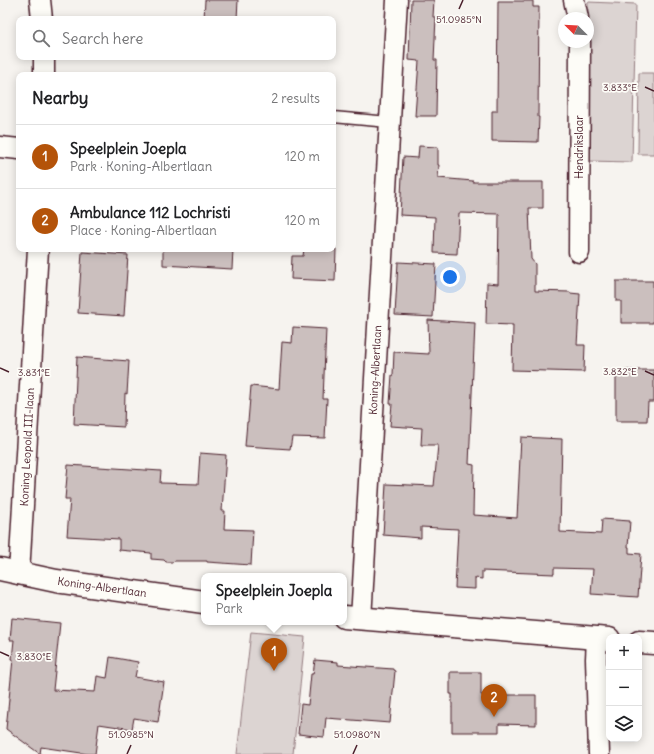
<!DOCTYPE html>
<html lang="en">
<head>
<meta charset="utf-8">
<style>
  :root { --surface:#fff; --page:#f6f6f6; --text:#202124; --muted:#757577; --line:#e0e0e0; --accent:#b45309 }
  body { margin:0; font-family:Delius,sans-serif; background:var(--page); color:var(--text) }
  .controls { position:absolute; right:12px; bottom:12px; display:grid; overflow:hidden; border-radius:8px; box-shadow:0 2px 10px #0003 }
  .controls button { width:36px; height:36px; display:grid; place-items:center; padding:0; border:0; border-bottom:1px solid var(--line); background:var(--surface); color:var(--text); font:20px sans-serif }
  .compass { position:absolute; left:558px; top:12px; width:36px; height:36px; border-radius:50%; background:var(--surface); box-shadow:0 2px 10px #0003; rotate:294deg }
  .you { position:absolute; left:450px; top:277px; width:14px; height:14px; margin:-10px; border:3px solid #fff; border-radius:50%; background:#1a73e8; box-shadow:0 0 0 6px #1a73e833 }
  .badge { display:grid; place-items:center; width:26px; height:26px; border-radius:50%; background:var(--accent); color:#fff; font-size:13px; font-weight:700 }
  .pin { position:absolute; translate:-50% -33px; filter:drop-shadow(0 1px 2px #0008) }
  .pin::after { content:''; position:absolute; top:21px; width:14px; height:12px; background:inherit; clip-path:polygon(0 0,100% 0,50% 100%) }
  .popup { position:absolute; left:201px; top:573px; width:146px; height:52px; box-sizing:border-box; display:grid; place-content:center; border-radius:8px; background:var(--surface); filter:drop-shadow(0 1px 3px #0005); font-size:13px; white-space:nowrap; color:var(--muted) }
  .popup b { font-size:15px; color:var(--text) }
  .popup::after { content:''; position:absolute; left:50%; top:100%; margin-left:-8px; border:8px solid transparent; border-top-color:var(--surface) }
  .list { margin:0; padding:0; list-style:none }
  h2 { display:flex; justify-content:space-between; align-items:center; height:52px; margin:0; padding:0 16px; font-size:17px }
  h2 small { font-size:13px; font-weight:400; color:var(--muted) }
  .list li { display:grid; grid-template-columns:26px 1fr auto; gap:12px; align-items:center; box-sizing:border-box; height:64px; padding:0 16px; border-top:1px solid var(--line) }
  .list b { display:block; font-size:15px; white-space:nowrap }
  .list p { margin:0; font-size:13px; white-space:nowrap; color:var(--muted) }
  .list em { font-size:13px; font-style:normal; color:var(--muted) }
  .icon { flex:none; width:22px; height:22px; fill:none; stroke:currentColor; stroke-width:2; stroke-linecap:round; stroke-linejoin:round }
  .map { position:relative; flex:none; width:654px; height:754px; overflow:hidden }
  .search { position:absolute; background:var(--surface); box-shadow:0 2px 10px #0003; left:16px; top:16px; width:320px; height:44px; display:flex; align-items:center; gap:10px; box-sizing:border-box; padding:0 14px; border-radius:8px; color:var(--muted); font-size:15px }
  .panel { position:absolute; background:var(--surface); box-shadow:0 2px 10px #0003; left:16px; top:72px; width:320px; height:180px; border-radius:8px }
  .map>svg:first-child { display:block }
  .green { fill:#dcd4d2; stroke:#937a7e }
  .building { fill:#cbbfbe; stroke:#4a1f2b }
  .lines { fill:none; stroke-linecap:round; stroke-linejoin:round }
  .service-casing { stroke:#4a1f2b; stroke-width:13 }
  .minor-casing { stroke:#4a1f2b; stroke-width:23 }
  .tertiary-casing { stroke:#4a1f2b; stroke-width:25 }
  .service { stroke:#fdfcf7; stroke-width:10 }
  .minor { stroke:#fdfcf7; stroke-width:20 }
  .tertiary { stroke:#fdfcf7; stroke-width:22 }
  .ticks { fill:none; stroke:#4a1f2b; stroke-width:1.5 }
  .labels { text-anchor:middle; dominant-baseline:central; stroke-width:3.5; stroke-linejoin:round; paint-order:stroke }
  .street-label { font-size:11px; fill:#4a1f2b; stroke:#fdfcf7 }
  .ticks-label { font-size:10px; text-anchor:middle; fill:#4a1f2b; stroke:#fdfcf7; stroke-width:3.5; stroke-linejoin:round; paint-order:stroke }
</style>
</head>
<body>
<div class="map">
<svg width="654" height="754" viewBox="0 0 654 754">
  <rect width="100%" height="100%" fill="#f6f3ef"/>
  <filter id="ink" filterUnits="userSpaceOnUse"><feTurbulence type="fractalNoise" baseFrequency=".025" numOctaves="2"/><feDisplacementMap in="SourceGraphic" scale="8" xChannelSelector="R" yChannelSelector="G"/><feConvolveMatrix kernelMatrix="1 2 1 2 8 2 1 2 1" color-interpolation-filters="sRGB"/></filter>
  <g filter="url(#ink)">
    <!-- green -->
    <path class="green" d="M588,2L636,4L632,162L588,161Z
      M639,73H654V154H638Z
      M251,632L305,637L293,754H237Z"/>
    <!-- building -->
    <path class="building" d="M205,0H238L237,19H204Z
      M411,0H434L433,17H436L434,60H437L436,116H415L419,61L409,60Z
      M498,1H533V7H539L538,117H539L538,142L492,141V111H497Z
      M419,146L438,147V165H439L438,178L473,181V182H543V208H529L531,259L535,264V291L570,292V293L580,294L577,345H585L584,372L512,370L513,325L486,324L487,283L498,284L499,214L459,213L457,254L434,253L435,217L400,215L403,157L418,158Z
      M163,249H233L232,269L163,265Z
      M304,249H336L335,281L291,279L292,256H303Z
      M82,252L128,255L124,316L78,313Z
      M398,262L436,264L433,317L395,315Z
      M616,281H653V323H621V301H616Z
      M428,320L475,323L469,464L474,465L473,515L517,518L521,437L562,439L560,532L601,534L602,519L630,521L628,547H629V553L641,554L638,597L591,594L593,569L554,568V574L482,571V579L475,578V589L455,588L458,529L421,527V538L383,535L386,484L434,486L438,445H421L422,428L390,426L392,404H390L391,389L392,375H393L394,352L429,354Z
      M293,327L326,329L323,399H327L325,438L292,437L290,449L245,446L247,422H248L251,386L279,389L282,342L292,343Z
      M77,357L129,361L127,394L125,393L124,427L74,424Z
      M616,370H654V402H648L647,421H616Z
      M200,453L226,455L222,511H225L224,529L253,530L251,565L207,562V561H175L172,562H166L164,560L151,559V553L119,550V539L67,536L70,499H65L68,465L161,471L160,483L198,484Z
      M12,618L60,623L53,690L95,692L97,676L107,678L110,657L138,662L135,677L164,682L158,722L134,718L132,729L99,724L95,754H88L41,747L40,754L6,729L13,659H12L14,640H10Z
      M315,660L338,662V665L393,669V670L395,671L390,723L326,718L324,737L298,734L301,704L308,705L311,674H313Z
      M450,672H481V695H536V725L499,724V732H452V694H450Z"/>
    <g class="lines">
      <defs>
        <path id="service" d="M333,117L389,122"/>
        <path id="minor" d="M40,0L42,19
          M574,0L578,18
          M44,75V57
          M0,147L19,149
          M579,252L580,42
          M19,574L38,249
          M361,619L397,0
          M597,638L596,659L599,754"/>
        <path id="tertiary" d="M0,569L56,581L204,602
          M344,617L609,639
          M639,642L654,643"/>
      </defs>
      <!-- service casing -->
      <use href="#service" class="service-casing"/>
      <!-- minor casing -->
      <use href="#minor" class="minor-casing"/>
      <!-- tertiary casing -->
      <use href="#tertiary" class="tertiary-casing"/>
      <!-- service -->
      <use href="#service" class="service"/>
      <!-- minor -->
      <use href="#minor" class="minor"/>
      <!-- tertiary -->
      <use href="#tertiary" class="tertiary"/>
    </g>
  </g>
  <!-- ticks -->
  <path class="ticks" d="M459,9L463,0M645,87L654,91M0,368L9,372M645,371L654,375M0,652L9,656M127,754L131,745M353,754L357,745"/>
  <g class="labels">
    <!-- street labels -->
    <g class="street-label">
      <text transform="translate(579 147) rotate(-90)">Hendrikslaar</text>
      <text transform="translate(375 370) rotate(-87)">Koning-Albertlaan</text>
      <text transform="translate(27 447) rotate(-87)">Koning Leopold III-laan</text>
      <text transform="translate(102 587) rotate(8)">Koning-Albertlaan</text>
    </g>
  </g>
  <g class="ticks-label">
    <text x="459" y="23">51.0985°N</text>
    <text x="620" y="91">3.833°E</text>
    <text x="620" y="375">3.832°E</text>
    <text x="34" y="376">3.831°E</text>
    <text x="34" y="660">3.830°E</text>
    <text x="131" y="738">51.0985°N</text>
    <text x="357" y="738">51.0980°N</text>
  </g>
</svg>
<div class="controls">
<button>+</button>
<button>−</button>
<button><svg class="icon" aria-label="layers" viewBox="0 0 24 24"><path d="M12 4l9 5-9 5-9-5zM3 14l9 5 9-5"/></svg></button>
</div>
<svg class="compass" viewBox="-18 -18 36 36"><path d="M0-13l5 13h-10z" fill="#e53935"/><path d="M0 13l5-13h-10z" fill="#757577"/></svg>
<div class="you"></div>
<div class="pin badge" style="left:274px;top:671px">1</div>
<div class="popup"><b>Speelplein Joepla</b>Park</div>
<div class="pin badge" style="left:494px;top:717px">2</div>
<div class="search"><svg class="icon" aria-label="search" viewBox="0 0 24 24"><circle cx="10" cy="10" r="6"/><path d="M15 15l6 6"/></svg>Search here</div>
<section class="panel">
<h2>Nearby<small>2 results</small></h2>
<ul class="list">
<li><span class="badge">1</span><div><b>Speelplein Joepla</b><p>Park · Koning-Albertlaan</p></div><em>120 m</em></li>
<li><span class="badge">2</span><div><b>Ambulance 112 Lochristi</b><p>Place · Koning-Albertlaan</p></div><em>120 m</em></li>
</ul>
</section>
</div>
</body>
</html>
